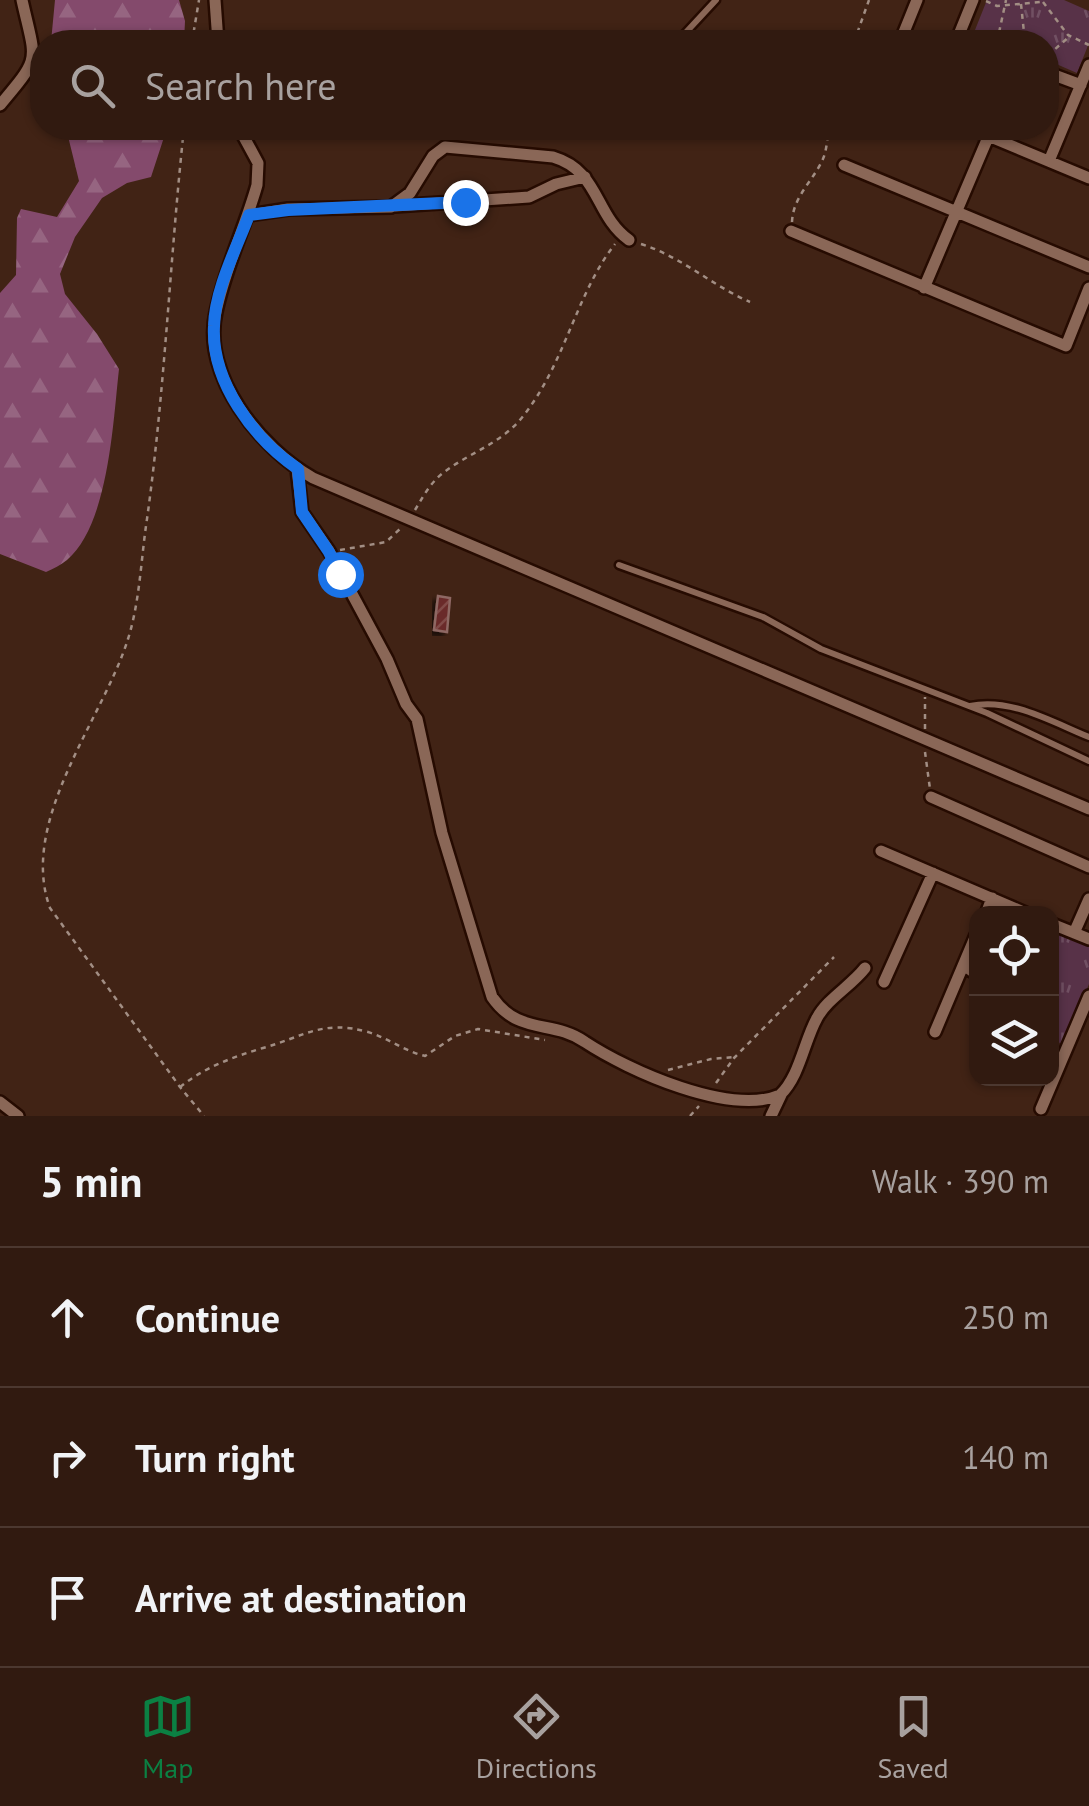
<!DOCTYPE html>
<html lang="en">
<head>
<meta charset="utf-8">
<style>
  :root { --surface:#311a10; --page:#392319; --text:#f1f3f6; --muted:#a8a19f; --line:#4c3830; --accent:#0b8043 }
  body { margin:0; font-family:"PT Sans",sans-serif; background:var(--page); color:var(--text) }
  .controls { position:absolute; right:30px; bottom:30px; display:grid; overflow:hidden; border-radius:20px; box-shadow:0 2px 8px #0004 }
  .controls button { width:90px; height:90px; display:grid; place-items:center; padding:0; border:0; border-bottom:2px solid var(--line); background:var(--surface); color:var(--text); font:50px sans-serif }
  .stop { position:absolute; width:30px; height:30px; margin:-22px; border:8px solid #1a73e8; border-radius:50%; background:#fff }
  .stop.end { background:#1a73e8; border-color:#fff; box-shadow:0 2px 10px #0008 }
  .list { margin:0; padding:0; list-style:none }
  h2 { display:flex; justify-content:space-between; align-items:center; height:130px; margin:0; padding:0 40px; font-size:42px }
  h2 small { font-size:32px; font-weight:400; color:var(--muted) }
  .list li { display:grid; grid-template-columns:65px 1fr auto; gap:30px; align-items:center; box-sizing:border-box; height:140px; padding:0 40px; border-top:2px solid var(--line) }
  .list b { display:block; font-size:38px; white-space:nowrap }
  .list em { font-size:32px; font-style:normal; color:var(--muted) }
  .icon { flex:none; width:55px; height:55px; fill:none; stroke:currentColor; stroke-width:2; stroke-linecap:round; stroke-linejoin:round }
  .map { position:relative; flex:none; width:1089px; height:1116px; overflow:hidden }
  .search { position:absolute; background:var(--surface); box-shadow:0 2px 8px #0004; left:30px; right:30px; top:30px; height:110px; display:flex; align-items:center; gap:25px; box-sizing:border-box; padding:0 35px; border-radius:40px; color:var(--muted); font-size:38px }
  .sheet { height:550px; background:var(--surface) }
  nav { display:flex; justify-content:space-around; align-items:center; box-sizing:border-box; height:140px; border-top:2px solid var(--line); background:var(--surface); font-size:28px; color:var(--muted) }
  nav a { display:grid; justify-items:center; gap:5px }
  nav .on { color:var(--accent) }
  .map>svg:first-child { display:block }
  .forest { fill:url(#forest-firs) }
  .park { fill:url(#park-tufts) }
  .building { fill:url(#building-hatch); stroke:#8e6763; stroke-width:2.5; filter:url(#shadow) }
  .lines { fill:none; stroke-linecap:round; stroke-linejoin:round }
  .lane-casing { stroke:#260b01; stroke-width:11 }
  .street-casing { stroke:#260b01; stroke-width:16 }
  .path { stroke:#a28e84; stroke-width:2.5; stroke-dasharray:5 5; stroke-linecap:butt }
  .lane { stroke:#8a6757; stroke-width:6 }
  .street { stroke:#8a6757; stroke-width:11 }
  .route { stroke:#1a73e8; stroke-width:12 }
</style>
</head>
<body>
<div class="map">
<svg width="1089" height="1116" viewBox="0 0 1089 1116">
  <defs>
    <pattern id="forest-firs" width="22" height="20" patternUnits="userSpaceOnUse" patternTransform="scale(2.5)"><rect width="22" height="20" fill="#844a6c"/><path d="M5 1l3.5 6h-7zM16 11l3.5 6h-7z" fill="#966581"/></pattern>
    <pattern id="park-tufts" width="24" height="20" patternUnits="userSpaceOnUse" patternTransform="scale(2.5)"><rect width="24" height="20" fill="#583248"/><path d="M3 7l-1-3M5 7V3M7 7l1-3M15 17l-1-3M17 17v-4M19 17l1-3" fill="none" stroke="#715063"/></pattern>
    <pattern id="building-hatch" width="6" height="6" patternUnits="userSpaceOnUse" patternTransform="scale(2.5)"><rect width="6" height="6" fill="#6b2c29"/><path d="M-1 1l2-2M0 6l6-6M5 7l2-2" fill="none" stroke="#814b48"/></pattern>
    <filter id="shadow"><feDropShadow dx="-4.5" dy="4.5" stdDeviation="2.5" flood-color="#0009"/></filter>
  </defs>
  <rect width="100%" height="100%" fill="#412315"/>
  <!-- forest -->
  <path class="forest" d="M55,0H179L185,21L184,42H51Z
    M66,128H167L151,177L127,183L102,198L75,237L60,274L65,294L97,334L119,369C113,421 109,524 67,560C61,565 53,569 46,572L0,554V293L16,275L17,218L21,209L57,217L79,181Z"/>
  <!-- park -->
  <path class="park" d="M987,0H1064L1089,11V43L1077,73L1047,60L1046,42H1005L975,30Z
    M1052,930L1089,946V984L1063,1046L1052,1036Z"/>
  <!-- building -->
  <path class="building" d="M438,596L450,598L447,632L434,630Z"/>
  <g class="lines">
    <defs>
      <path id="lane" d="M677,42L716,0
        M619,565L763,617L821,649L987,713L1089,761
        M970,706C1010,697 1052,722 1089,737"/>
      <path id="street" d="M215,0L218,42
        M959,34L978,42
        M900,42L917,0
        M956,42L973,0
        M1046,72L1081,85
        M0,105C42,55 36,63 22,0
        M239,128L258,163L257,185C245,228 225,268 216,312C201,376 261,449 313,478L1089,809
        M969,128L1089,178
        M1049,161L1089,65
        M844,165L1089,267
        M395,206L529,197L556,184L585,177
        M249,215L288,209L391,207L410,193L433,156L445,147L553,157C600,171 594,215 629,240
        M791,231L1066,346L1089,288
        M924,288L992,128
        M297,469L302,512L329,551L387,659L406,704L417,719L442,833L492,997C519,1036 552,1019 585,1042C629,1071 730,1116 780,1095C800,1076 804,1041 817,1018C827,999 851,986 865,968
        M931,797L1089,867
        M881,851L1028,914
        M986,914L992,898
        M1052,924L1089,939
        M1074,933L1089,899
        M964,965L976,974
        M884,982L933,873
        M935,1032L976,935
        M0,1102L18,1116
        M1041,1109L1089,996
        M771,1116L781,1095"/>
    </defs>
    <!-- lane casing -->
    <use href="#lane" class="lane-casing"/>
    <!-- street casing -->
    <use href="#street" class="street-casing"/>
    <!-- path -->
    <path class="path" d="M986,1L997,6L1041,2
      M1043,2L1068,35L1089,45
      M1021,4L1025,42
      M192,42L199,0
      M854,42L869,0
      M997,42L1006,0
      M1046,48L1054,50L1070,36
      M184,128C170,258 165,389 147,519C141,558 140,601 128,639C103,719 18,821 50,908L180,1087L204,1116
      M792,222C793,197 812,182 822,161C827,151 827,139 829,128
      M641,244C682,257 711,285 750,302
      M415,510C423,497 430,483 443,473C470,452 503,443 524,415C566,361 576,294 615,244
      M340,550L386,542L401,528
      M925,729V697
      M925,752L930,789
      M668,1070L711,1059L735,1057
      M716,1083L734,1058L834,957
      M180,1087C205,1067 233,1057 263,1048C303,1037 322,1019 368,1032C388,1038 404,1051 425,1056L455,1036L478,1029L545,1040
      M690,1116L699,1106"/>
    <!-- lane -->
    <use href="#lane" class="lane"/>
    <!-- street -->
    <use href="#street" class="street"/>
  </g>
  <g class="lines">
    <!-- route -->
    <path class="route" d="M340,574L329,552L302,512L298,469C254,439 211,382 214,326C215,290 236,249 249,215L288,210L465,202"/>
  </g>
</svg>
<div class="controls">
<button><svg class="icon" aria-label="locate" viewBox="0 0 24 24"><circle cx="12" cy="12" r="6"/><path d="M12 2v4M12 18v4M2 12h4M18 12h4"/></svg></button>
<button><svg class="icon" aria-label="layers" viewBox="0 0 24 24"><path d="M12 4l9 5-9 5-9-5zM3 14l9 5 9-5"/></svg></button>
</div>
<div class="stop" style="left:340px;top:574px"></div>
<div class="stop end" style="left:465px;top:202px"></div>
<div class="search"><svg class="icon" aria-label="search" viewBox="0 0 24 24"><circle cx="10" cy="10" r="6"/><path d="M15 15l6 6"/></svg>Search here</div>
</div>
<section class="sheet">
<h2>5 min<small>Walk · 390 m</small></h2>
<ul class="list">
<li><svg class="icon" aria-label="ahead" viewBox="0 0 24 24"><path d="M12 20V5M6 11l6-6 6 6"/></svg><div><b>Continue</b></div><em>250 m</em></li>
<li><svg class="icon" aria-label="right" viewBox="0 0 24 24"><path d="M7 20v-9h11M14 6l5 5-5 5"/></svg><div><b>Turn right</b></div><em>140 m</em></li>
<li><svg class="icon" aria-label="arrive" viewBox="0 0 24 24"><path d="M6 21V4h12l-3 4 3 4H6"/></svg><div><b>Arrive at destination</b></div></li>
</ul>
</section>
<nav>
<a class="on"><svg class="icon" aria-label="map" viewBox="0 0 24 24"><path d="M3 6l6-2 6 2 6-2v14l-6 2-6-2-6 2zM9 4v14M15 6v14"/></svg>Map</a>
<a><svg class="icon" aria-label="directions" viewBox="0 0 24 24"><path d="M12 3l9 9-9 9-9-9zM9 14v-3h6M13 9l2 2-2 2"/></svg>Directions</a>
<a><svg class="icon" aria-label="saved" viewBox="0 0 24 24"><path d="M7 4h10v16l-5-4-5 4z"/></svg>Saved</a>
</nav>
</body>
</html>
